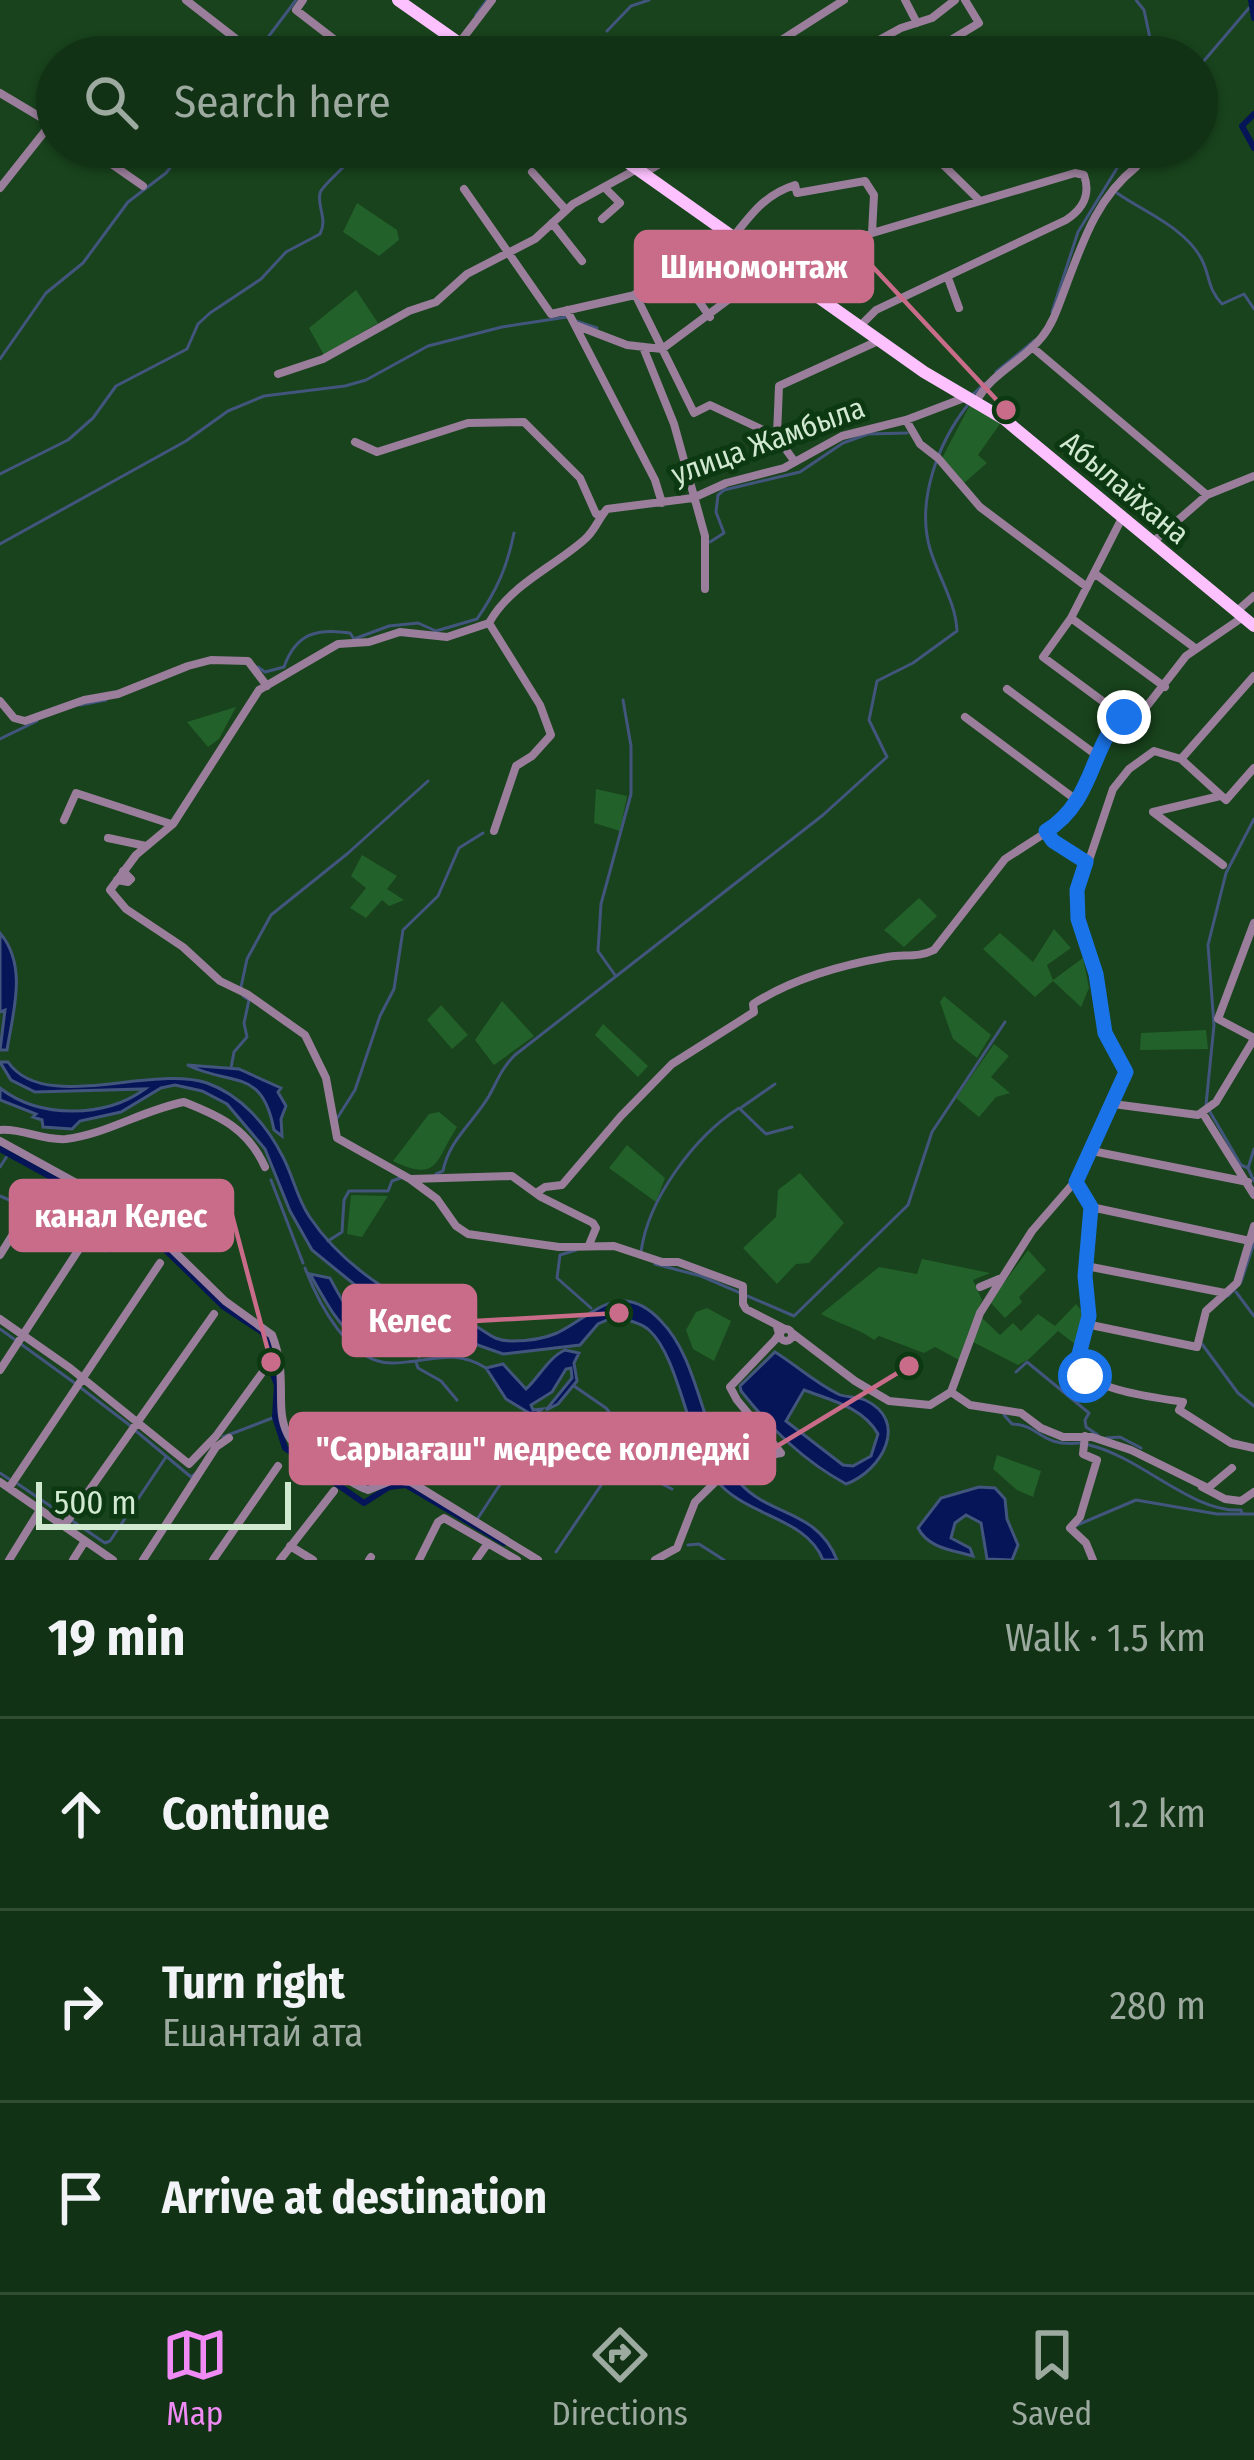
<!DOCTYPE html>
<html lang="en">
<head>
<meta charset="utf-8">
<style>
  :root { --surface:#123215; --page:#1b3a1e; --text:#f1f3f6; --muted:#9caaa0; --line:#314d34; --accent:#f08bf5 }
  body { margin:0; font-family:"Fira Sans Condensed",sans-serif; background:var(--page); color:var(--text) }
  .scale { position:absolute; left:36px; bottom:30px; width:255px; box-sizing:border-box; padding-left:12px; border:6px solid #d1e9d1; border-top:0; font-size:33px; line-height:42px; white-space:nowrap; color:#d1e9d1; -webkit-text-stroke:9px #0c3912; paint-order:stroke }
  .stop { position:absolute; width:36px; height:36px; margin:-27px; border:9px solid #1a73e8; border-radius:50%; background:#fff }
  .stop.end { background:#1a73e8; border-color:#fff; box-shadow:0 3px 12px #0008 }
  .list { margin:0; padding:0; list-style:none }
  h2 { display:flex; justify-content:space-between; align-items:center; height:156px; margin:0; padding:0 48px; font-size:51px }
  h2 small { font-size:39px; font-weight:400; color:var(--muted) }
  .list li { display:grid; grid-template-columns:78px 1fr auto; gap:36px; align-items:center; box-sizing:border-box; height:192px; padding:0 48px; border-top:3px solid var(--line) }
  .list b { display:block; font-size:45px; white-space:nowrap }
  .list p { margin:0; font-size:39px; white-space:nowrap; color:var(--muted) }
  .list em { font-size:39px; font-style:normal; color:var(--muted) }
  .icon { flex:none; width:66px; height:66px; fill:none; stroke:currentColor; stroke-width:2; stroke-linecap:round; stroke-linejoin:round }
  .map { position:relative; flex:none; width:1254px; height:1560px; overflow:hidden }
  .search { position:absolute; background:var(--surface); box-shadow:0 3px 9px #0004; left:36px; right:36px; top:36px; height:132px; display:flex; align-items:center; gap:30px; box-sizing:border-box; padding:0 42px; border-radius:66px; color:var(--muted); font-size:45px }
  .sheet { height:732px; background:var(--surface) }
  nav { display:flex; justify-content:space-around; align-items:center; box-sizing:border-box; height:168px; border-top:3px solid var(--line); background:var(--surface); font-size:33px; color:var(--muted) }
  nav a { display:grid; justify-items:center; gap:6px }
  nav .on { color:var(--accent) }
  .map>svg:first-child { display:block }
  .green { fill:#23612a }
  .water { fill:#051558; stroke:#42557c; stroke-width:3; fill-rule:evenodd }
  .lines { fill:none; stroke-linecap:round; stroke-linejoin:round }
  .stream { stroke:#42557c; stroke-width:3 }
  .canal { stroke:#051558; stroke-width:6 }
  .minor { stroke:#9a7e9b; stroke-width:8 }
  .major { stroke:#fcc1fe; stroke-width:12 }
  .route { stroke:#1a73e8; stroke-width:15 }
  .labels { text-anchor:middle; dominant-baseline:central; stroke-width:10; stroke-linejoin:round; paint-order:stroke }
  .street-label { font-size:30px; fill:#d1e9d1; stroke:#0c3912 }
  .leader { fill:none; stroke:#c86c8a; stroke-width:4.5 }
  .callout-dot { fill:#c86c8a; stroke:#0c3912; stroke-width:4.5 }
  .callout { fill:#c86c8a; stroke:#c86c8a; stroke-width:4.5 }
  .callout-label { font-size:33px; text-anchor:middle; font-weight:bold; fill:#fff }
</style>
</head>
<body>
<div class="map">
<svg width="1254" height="1560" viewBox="0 0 1254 1560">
  <rect width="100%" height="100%" fill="#18431c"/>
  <!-- green -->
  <path class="green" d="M357,203L397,230L399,240L379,256L343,232Z
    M356,290L378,323L324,355L309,328Z
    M970,405L1002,421L978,455L987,463L963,484L942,458Z
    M236,707L219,739L208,747L187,722Z
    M596,789L627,796L620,831L594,823Z
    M362,855L397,876L387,889L404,900L389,906L382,900L366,918L350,908L366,888L351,876Z
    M919,898L937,916L904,947L884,930Z
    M1054,929L1071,948L1047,965L1053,980L1083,958L1089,988L1081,1007L1053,981L1035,997L983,949L1000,933L1033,962Z
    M944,996L991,1035L977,1058L953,1039L940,1002Z
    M502,1001L534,1036L494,1065L475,1040Z
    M441,1005L468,1035L452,1049L427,1020Z
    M603,1024L648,1066L638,1077L595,1035Z
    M1206,1030L1208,1049L1140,1050L1141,1033Z
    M994,1044L1009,1056L991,1077L1010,1093L996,1097L979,1117L956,1098Z
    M439,1112L457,1127C435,1161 439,1183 393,1161L429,1114Z
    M627,1145L665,1178L656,1202L609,1168Z
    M800,1173L844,1223L809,1263L796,1264L777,1284L743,1248L776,1217L778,1190Z
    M351,1195L388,1196L362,1237L347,1234Z
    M1028,1250L1046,1270L1019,1297L1022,1302L1005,1318L990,1302Z
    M922,1259L990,1273L973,1280L982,1300L959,1360L935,1347L924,1353L879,1336L874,1340C858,1328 839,1324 821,1314L879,1267L917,1274Z
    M1076,1304L1085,1315L1076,1345L1058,1331L1029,1359L1018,1365L973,1342L981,1317L1000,1335L1013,1323L1021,1331L1038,1314L1055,1326Z
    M707,1308L731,1321L714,1361L693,1349L686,1330L696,1312Z
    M997,1455L1041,1471L1033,1497L1017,1490L993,1469Z"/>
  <!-- water -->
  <path class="water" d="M0,933C28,966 13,1012 7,1050H0L5,1010L0,1012Z
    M0,1062H8C44,1114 151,1064 207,1083C241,1095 267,1125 283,1157C293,1176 297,1198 309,1216C327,1243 353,1267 380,1285C400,1299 422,1311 445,1318C454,1321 463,1321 472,1324C488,1332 492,1341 512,1341C527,1341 543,1339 557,1333C591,1317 620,1277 661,1321C702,1363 699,1436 740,1483C770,1517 817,1509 837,1560H823C805,1515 742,1517 714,1477C687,1438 679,1357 649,1330C640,1322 625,1319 614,1317L598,1324L580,1345L503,1354L438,1331L371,1298L312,1250L290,1211L265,1149L227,1104L202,1091L175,1085L161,1088L121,1112L80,1121L72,1129L43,1127L42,1120L33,1117L36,1114L0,1100V1088C40,1119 105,1118 145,1089L35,1092L11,1080Z
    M187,1065L239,1069L281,1088L278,1092L286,1106L281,1119L282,1136L274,1130C262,1067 233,1087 187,1065Z
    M310,1274L330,1278C342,1301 359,1336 391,1332C402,1330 408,1328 419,1329L427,1338C358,1365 341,1329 310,1274Z
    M565,1350L579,1353L574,1363L577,1381L558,1404L546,1410L572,1378L571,1368L566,1369L552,1392L531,1405L533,1410L542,1409L534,1416L506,1399L486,1368L503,1364L526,1389C539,1377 549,1357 565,1350Z
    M775,1352C796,1365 814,1382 838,1394C846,1398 857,1396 865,1400C910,1421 882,1471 846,1484C804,1461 772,1430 741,1391L740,1386ZM804,1390C830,1400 863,1407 878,1434L871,1456L853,1466L843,1465L786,1421Z
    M979,1487L995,1488L1005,1499L1007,1519L1018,1545L1012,1560L987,1559L981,1523L966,1515L955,1523L951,1538L970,1548L973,1556C952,1550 928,1548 918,1528L941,1498Z"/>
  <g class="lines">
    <!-- stream -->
    <path class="stream" d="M1136,0L1144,10L1154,57
      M476,15L487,0
      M607,31L631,6L649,0
      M253,57L296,0
      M1197,69L1249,8
      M1099,147H1113
      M1117,193C1144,212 1186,228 1202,260C1210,276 1208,290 1222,304L1244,294L1254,309
      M1052,312L1078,232L1130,147
      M576,321L597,328
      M0,359L46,293L83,263L128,202L166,173L186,147
      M996,372L1035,340
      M970,397L985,383
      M0,474L68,440L93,418L116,386L187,349L198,324L210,313L261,279L286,252L320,234C328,218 317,209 320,193C321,186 355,158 363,147
      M710,542L724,533L716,512L718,495L724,490L800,472L843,443L868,434L907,433
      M0,544L186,441L228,411L264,396L345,386L366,380L428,346L502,327L567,317
      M258,667L265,672L284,667C296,633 317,628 350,633L354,639L389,626L418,623L436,631L477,619C497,590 507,567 514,533
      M80,705L106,700
      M0,739L37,721
      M615,975L598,951L601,904L631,794V746L623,700
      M241,987L247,959L271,915L347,854L428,781
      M231,1068L234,1052L247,1037L244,1023L249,1000L243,996
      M742,1107L775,1084
      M336,1120L355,1090L380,1016L394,989L403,930L438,896L459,848L483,833
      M1254,1149L1248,1168L1254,1181
      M0,1167L9,1153
      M1248,1168L1241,1165L1206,1105L1214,1025L1208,945L1226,873L1254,819
      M436,1174L443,1171C449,1140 473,1123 489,1096C498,1080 501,1069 515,1055L823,815L887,757L869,720L877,681L913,663L957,631C956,603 938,576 930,549C916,501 938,443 967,406
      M271,1180L303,1263
      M0,1196L26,1207
      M34,1210L106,1251
      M328,1241L342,1232L344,1200L349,1191H388L392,1181L403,1177
      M576,1250L560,1255L557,1278L591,1308
      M641,1252C648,1199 694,1137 739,1108L766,1134L792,1127
      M655,1264L701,1276L794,1316L908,1205L932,1132L1005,1022
      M305,1268C318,1302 349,1364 392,1363C428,1363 452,1347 486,1368
      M1236,1292L1254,1316
      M1228,1296L1241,1282L1254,1243
      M0,1329L76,1384
      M417,1342L419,1357
      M1202,1344L1238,1393L1254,1406
      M416,1362L418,1368L441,1381L457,1400
      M1016,1372L1027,1362L1089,1413L1085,1420L1086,1427L1098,1435
      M574,1386L606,1408L627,1434L613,1459L672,1489
      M81,1388L132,1427
      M1004,1415L1012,1424C1041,1425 1039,1447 1080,1443
      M136,1431L191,1477L195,1474
      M223,1437L275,1417
      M1106,1438L1120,1437L1141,1448
      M1089,1445C1141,1457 1192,1513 1241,1510L1242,1513
      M0,1473L9,1479
      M18,1484L65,1516
      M478,1518L499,1486L545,1432L534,1416
      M71,1520L105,1543L110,1541L166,1457
      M1075,1526L1136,1500L1217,1514H1254
      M688,1545L699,1544L724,1560
      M556,1552L616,1463"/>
    <!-- canal -->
    <path class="canal" d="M1251,0L1254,18
      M1254,114L1242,126L1254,148
      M0,1149L142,1227L224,1307L262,1332L273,1350L272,1372L277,1385L275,1417L285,1448L364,1503L389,1487L406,1485L504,1543"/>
    <!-- minor -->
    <path class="minor" d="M186,0L249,49
      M303,0L296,10L357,57
      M905,0L917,23
      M951,40L979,23L965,0
      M460,42L492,0
      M441,57L454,39
      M581,57L590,50
      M755,57L844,0
      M848,57L901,28L932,18L955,0
      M0,93L57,127
      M87,147L143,186
      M925,147L979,200
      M532,172L566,210
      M644,173L689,147
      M0,188L57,116
      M464,189L551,314L657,290L681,276L710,317
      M602,219L620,203L604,187
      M552,223L582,261
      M734,236C752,213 766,194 795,185L797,193L865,181L874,195L872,233
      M771,263L1075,173L1084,175C1091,195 1083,209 1066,220L876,310L860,326
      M948,278L959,308
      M635,294L694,413L710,405L776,436L795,462
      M567,310L655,480L662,503
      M575,325L627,345L662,349L744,288L767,262
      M643,347L674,424L705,536V589
      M1032,347L1207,495
      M278,374L323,359L409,311L436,302L467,274L535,239L573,204L635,170
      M976,402C991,373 1022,362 1042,337C1054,322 1059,304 1066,286C1083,241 1097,198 1136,167
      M906,420L920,444L938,458L980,507L1087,587
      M777,435L779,386L878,341
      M355,442L377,452L468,423L524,422L580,478L596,514L601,515
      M1122,518L1071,618L1043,657L1124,717
      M1153,542L1207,495L1254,476
      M1094,573L1195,648
      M1237,611L1254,596
      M1071,618L1165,687
      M489,623L447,637L400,632L369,642L338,644L259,690L173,824L136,855L110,890L126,909L183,947L220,981L247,994L305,1035L326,1078L337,1138L410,1179L437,1199L456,1226L468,1234L559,1247L614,1246L662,1262H678L743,1286V1304L746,1309L785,1329
      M489,623C510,585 552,568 584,540C595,531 598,519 607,509L693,498L726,483L784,468L842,436L906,420L964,398
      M489,623L540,705L551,735L532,756L516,766L494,831
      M1007,689L1099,757
      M0,701L14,718L25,721L84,700L118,694L188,666L211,660L248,661L267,686
      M965,717L1079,802
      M1181,759L1254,676
      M1220,796L1153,812L1223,865
      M64,820L76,793L171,824
      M1046,831L1053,841L1086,862
      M108,838L146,846
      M117,880L128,882L131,879L123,871
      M1254,923L1218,1019L1254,1038
      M1113,1104L1198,1115L1216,1102L1254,1039
      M1202,1112L1254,1195
      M0,1130C22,1128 43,1141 66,1139C107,1134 143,1110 184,1102C220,1116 248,1129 265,1167
      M0,1141L140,1218L225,1301L272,1335C297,1398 252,1433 334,1472C346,1477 355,1486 368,1490L393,1480L411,1482L538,1560
      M1092,1151L1248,1182
      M411,1179L512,1176L541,1197L593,1223L596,1228L589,1245
      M1076,1182L1091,1207V1230L1085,1276L1089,1316L1076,1366C1094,1391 1153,1397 1183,1402L1179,1410L1231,1443L1254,1448
      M536,1193L545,1187L562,1185L621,1116L672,1064L754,1012L753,1004C792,979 841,965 887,957C904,954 918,958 934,950L1005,859L1056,826L1079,802L1115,722L1147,706L1186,656L1243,617
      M1091,1207L1250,1241
      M0,1255L33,1202
      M1086,1266L1225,1293
      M980,1287L999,1279
      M0,1319L70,1368L189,1464L216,1436L262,1373
      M1086,1324L1197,1347L1206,1311L1237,1283L1254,1226
      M780 1335a6 6 0 1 1 12 0a6 6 0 1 1-12 0Z
      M792,1333L855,1381L889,1401L930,1405L951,1392L980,1313L1032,1231L1078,1178L1126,1079L1124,1064L1105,1033L1099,986L1085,948L1076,899L1113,789L1129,769L1154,751L1181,759L1226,800L1254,768
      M0,1370L85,1240
      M951,1392L970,1405L1021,1413L1041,1428L1063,1437H1092L1131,1450L1208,1488L1232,1468
      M1085,1436L1083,1454L1097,1460L1080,1517L1070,1528L1086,1543L1093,1560
      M0,1482L113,1560
      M1202,1487L1225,1499L1241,1501L1254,1492
      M9,1488L160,1263
      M64,1526L214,1314
      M290,1546L313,1560
      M9,1560L40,1510
      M73,1560L85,1541
      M143,1560L216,1447L229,1438
      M213,1560L278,1466
      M280,1560L334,1491
      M369,1560L371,1557
      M419,1560L438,1522L444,1518L517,1560
      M476,1560L488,1543
      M655,1560L677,1548L695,1502L750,1448L760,1457L781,1453L737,1400L730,1387L775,1340L779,1334L777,1327"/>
    <!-- major -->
    <path class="major" d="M398,0L479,57
      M606,147L924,372L1004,419L1254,626"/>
  </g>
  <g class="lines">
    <!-- route -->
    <path class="route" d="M1085,1376L1076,1366L1089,1316L1085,1276L1091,1207L1076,1182L1126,1072L1105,1033L1096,974L1078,919L1077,890L1086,862L1053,841L1046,831C1096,801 1092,737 1124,717"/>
  </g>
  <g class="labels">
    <!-- street labels -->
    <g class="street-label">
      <text transform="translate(768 441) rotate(-20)">улица Жамбыла</text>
      <text transform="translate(1125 488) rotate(40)">Абылайхана</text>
    </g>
  </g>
  <!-- callouts -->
  <path class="leader" d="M1006 410L872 266M271 1362L232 1215M619 1313L475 1321M909 1366L774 1448"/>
  <g class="callout-dot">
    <circle cx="1006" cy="410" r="12"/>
    <circle cx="271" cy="1362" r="12"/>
    <circle cx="619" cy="1313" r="12"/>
    <circle cx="909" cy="1366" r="12"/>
  </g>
  <g class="callout">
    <rect x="636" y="232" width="236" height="69" rx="12"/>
    <rect x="11" y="1181" width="221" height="69" rx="12"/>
    <rect x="344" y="1286" width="131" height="69" rx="12"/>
    <rect x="291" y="1414" width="483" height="69" rx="12"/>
  </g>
  <g class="callout-label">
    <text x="754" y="278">Шиномонтаж</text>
    <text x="121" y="1227">канал Келес</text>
    <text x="410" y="1332">Келес</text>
    <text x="533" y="1460">"Сарыағаш" медресе колледжі</text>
  </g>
</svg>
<div class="scale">500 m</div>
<div class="stop" style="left:1085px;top:1376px"></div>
<div class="stop end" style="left:1124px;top:717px"></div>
<div class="search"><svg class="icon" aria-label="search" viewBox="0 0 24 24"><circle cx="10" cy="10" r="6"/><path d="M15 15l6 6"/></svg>Search here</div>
</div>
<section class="sheet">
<h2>19 min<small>Walk · 1.5 km</small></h2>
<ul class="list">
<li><svg class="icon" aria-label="ahead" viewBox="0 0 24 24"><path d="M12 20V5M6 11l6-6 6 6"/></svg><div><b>Continue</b></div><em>1.2 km</em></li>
<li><svg class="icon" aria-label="right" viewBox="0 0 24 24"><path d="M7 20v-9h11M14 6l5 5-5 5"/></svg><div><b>Turn right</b><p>Ешантай ата</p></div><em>280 m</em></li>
<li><svg class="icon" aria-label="arrive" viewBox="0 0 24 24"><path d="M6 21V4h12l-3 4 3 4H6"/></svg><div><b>Arrive at destination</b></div></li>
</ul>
</section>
<nav>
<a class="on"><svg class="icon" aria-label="map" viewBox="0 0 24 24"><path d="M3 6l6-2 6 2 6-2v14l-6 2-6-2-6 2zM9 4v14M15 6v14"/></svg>Map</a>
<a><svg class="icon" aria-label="directions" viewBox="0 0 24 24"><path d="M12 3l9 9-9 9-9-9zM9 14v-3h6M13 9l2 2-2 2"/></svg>Directions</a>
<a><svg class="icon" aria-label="saved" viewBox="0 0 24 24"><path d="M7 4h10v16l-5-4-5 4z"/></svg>Saved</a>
</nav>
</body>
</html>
